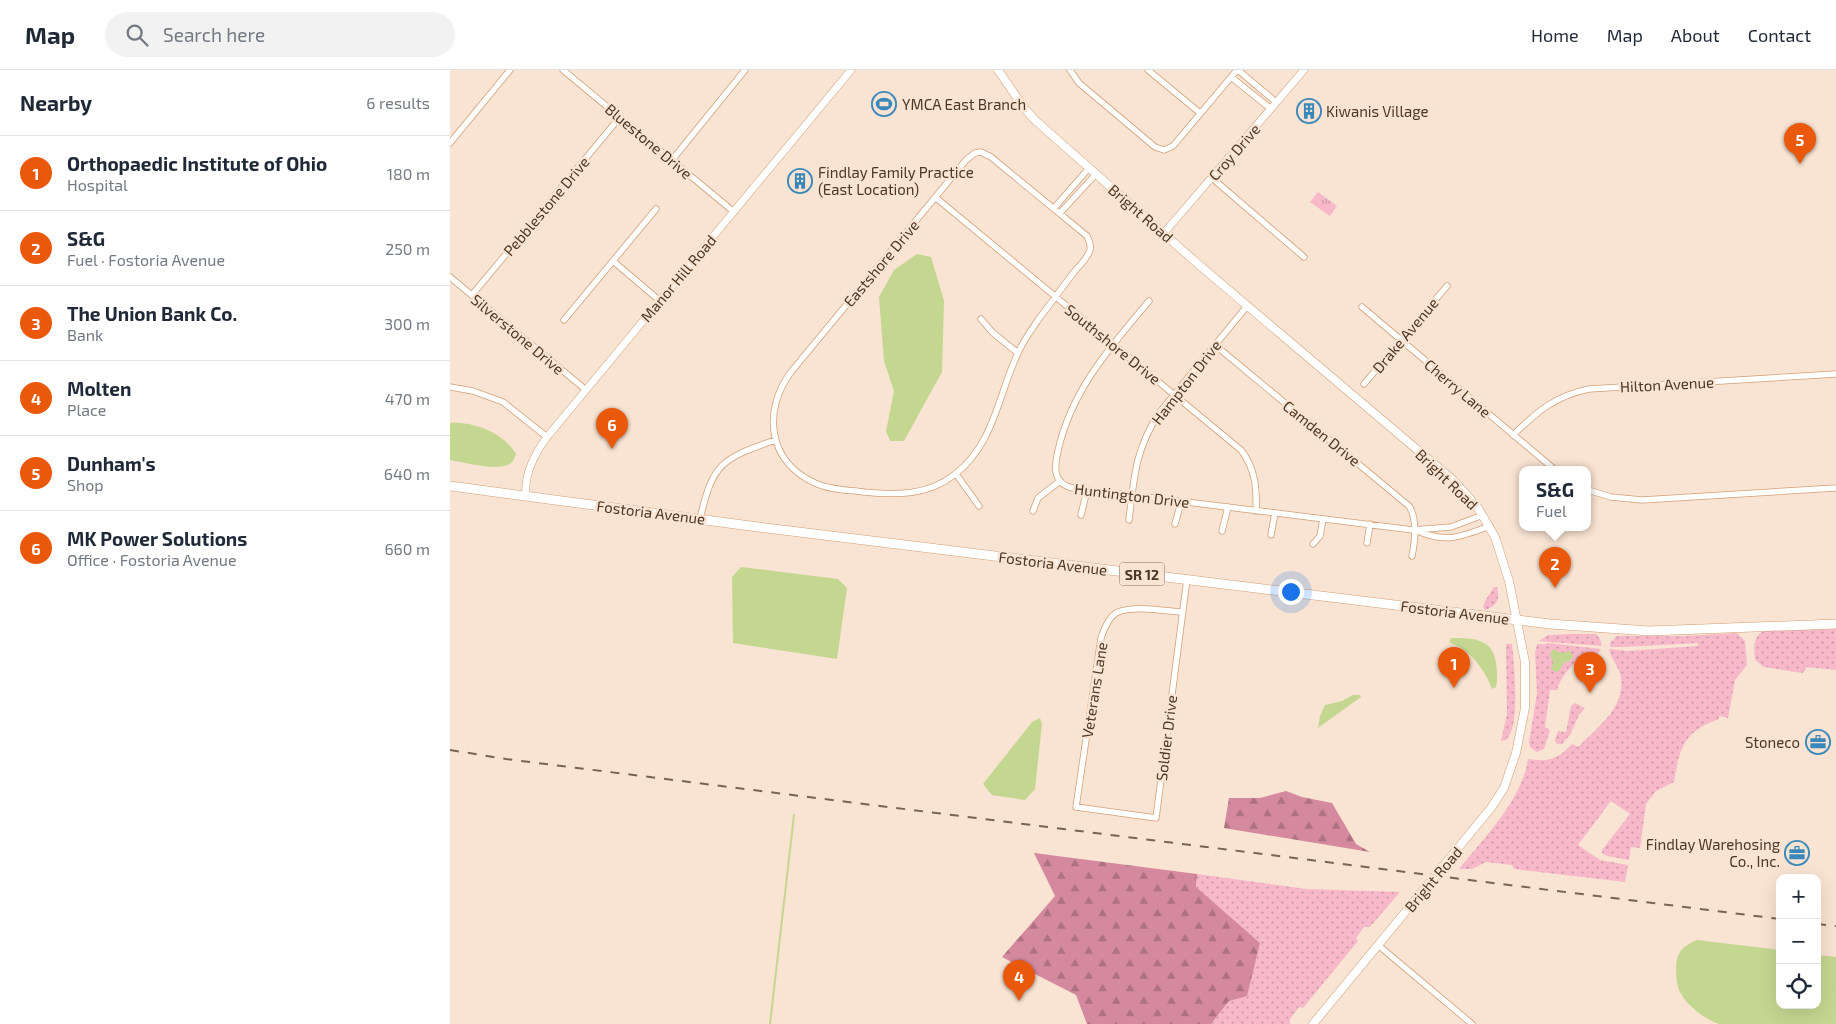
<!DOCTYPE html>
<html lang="en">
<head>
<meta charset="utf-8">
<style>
  :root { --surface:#fff; --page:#f2f2f3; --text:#1f2937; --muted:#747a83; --line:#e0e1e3; --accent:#ea580c }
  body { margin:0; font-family:"Exo 2",sans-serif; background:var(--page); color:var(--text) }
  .controls { position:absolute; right:15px; bottom:15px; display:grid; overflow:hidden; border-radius:10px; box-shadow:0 5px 20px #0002 }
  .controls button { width:45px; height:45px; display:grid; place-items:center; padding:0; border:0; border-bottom:1px solid var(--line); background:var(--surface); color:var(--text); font:25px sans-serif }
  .you { position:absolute; left:840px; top:521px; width:18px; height:18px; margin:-12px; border:4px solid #fff; border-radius:50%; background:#1a73e8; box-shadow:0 0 0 8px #1a73e833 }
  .badge { display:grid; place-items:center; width:32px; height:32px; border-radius:50%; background:var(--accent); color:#fff; font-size:16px; font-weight:700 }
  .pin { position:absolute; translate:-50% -41px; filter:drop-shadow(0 1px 2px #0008) }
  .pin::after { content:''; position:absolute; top:26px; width:18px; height:15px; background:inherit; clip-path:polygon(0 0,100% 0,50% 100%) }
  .popup { position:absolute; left:1069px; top:396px; width:72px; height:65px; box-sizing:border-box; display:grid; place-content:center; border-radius:10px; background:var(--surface); filter:drop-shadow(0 1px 4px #0005); font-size:16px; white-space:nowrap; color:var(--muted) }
  .popup b { font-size:19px; color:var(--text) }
  .popup::after { content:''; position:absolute; left:50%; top:100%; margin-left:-10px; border:10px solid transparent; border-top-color:var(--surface) }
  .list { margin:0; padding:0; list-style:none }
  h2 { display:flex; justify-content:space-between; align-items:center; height:65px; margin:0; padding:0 20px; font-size:21px }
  h2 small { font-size:16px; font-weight:400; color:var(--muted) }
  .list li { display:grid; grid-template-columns:32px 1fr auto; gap:15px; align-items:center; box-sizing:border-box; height:75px; padding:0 20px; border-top:1px solid var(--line) }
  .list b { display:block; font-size:19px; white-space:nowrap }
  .list p { margin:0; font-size:16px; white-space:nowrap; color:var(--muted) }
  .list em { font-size:16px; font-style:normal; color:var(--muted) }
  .icon { flex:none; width:28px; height:28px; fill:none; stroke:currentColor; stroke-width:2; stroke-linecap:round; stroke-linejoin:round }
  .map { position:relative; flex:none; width:1386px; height:954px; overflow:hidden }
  header { display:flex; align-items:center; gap:30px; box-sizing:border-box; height:70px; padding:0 25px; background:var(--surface); border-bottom:1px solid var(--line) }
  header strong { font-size:24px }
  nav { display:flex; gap:28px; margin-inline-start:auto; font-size:18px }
  .search { width:350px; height:45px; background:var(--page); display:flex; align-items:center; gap:12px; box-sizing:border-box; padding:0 18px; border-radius:28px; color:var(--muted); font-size:19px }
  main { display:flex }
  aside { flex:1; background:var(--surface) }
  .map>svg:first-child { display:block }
  .grass { fill:url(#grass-dots) }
  .forest { fill:url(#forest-firs) }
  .park { fill:url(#park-tufts) }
  .water { fill:#c4d790 }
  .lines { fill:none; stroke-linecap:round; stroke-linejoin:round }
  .stream { stroke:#c4d790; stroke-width:2 }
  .minor-casing { stroke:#d29f75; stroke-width:7 }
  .tertiary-casing { stroke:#d29f75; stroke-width:8 }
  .secondary-casing { stroke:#d29f75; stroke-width:9 }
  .primary-casing { stroke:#d29f75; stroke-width:10 }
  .minor { stroke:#fff; stroke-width:5.5 }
  .tertiary { stroke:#fff; stroke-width:7 }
  .secondary { stroke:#fff; stroke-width:8 }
  .primary { stroke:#fff; stroke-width:9 }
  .rail { stroke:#796452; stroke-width:2; stroke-dasharray:9 9; stroke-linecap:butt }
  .labels { text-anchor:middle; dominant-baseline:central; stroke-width:5; stroke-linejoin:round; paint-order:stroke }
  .shield { fill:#f9e3d2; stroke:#816b5a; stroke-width:1 }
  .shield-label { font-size:14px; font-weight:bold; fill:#4d3826 }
  .poi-label { font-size:15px; fill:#4d3826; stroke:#f9e3d2; text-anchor:start }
  .street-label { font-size:15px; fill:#4d3826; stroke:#f9e3d2 }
</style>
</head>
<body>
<header>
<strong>Map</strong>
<div class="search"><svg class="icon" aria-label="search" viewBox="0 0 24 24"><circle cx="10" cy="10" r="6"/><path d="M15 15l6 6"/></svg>Search here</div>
<nav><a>Home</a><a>Map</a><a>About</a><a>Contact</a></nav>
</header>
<main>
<aside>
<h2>Nearby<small>6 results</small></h2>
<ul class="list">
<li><span class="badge">1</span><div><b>Orthopaedic Institute of Ohio</b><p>Hospital</p></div><em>180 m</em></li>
<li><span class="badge">2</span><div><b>S&amp;G</b><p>Fuel · Fostoria Avenue</p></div><em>250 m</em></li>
<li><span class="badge">3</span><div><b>The Union Bank Co.</b><p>Bank</p></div><em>300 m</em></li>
<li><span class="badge">4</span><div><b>Molten</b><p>Place</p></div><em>470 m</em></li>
<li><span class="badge">5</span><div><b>Dunham's</b><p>Shop</p></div><em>640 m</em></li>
<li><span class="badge">6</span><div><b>MK Power Solutions</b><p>Office · Fostoria Avenue</p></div><em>660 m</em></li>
</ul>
</aside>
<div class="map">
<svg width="1386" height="954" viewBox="0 0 1386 954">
  <defs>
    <pattern id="grass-dots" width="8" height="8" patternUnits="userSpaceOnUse" patternTransform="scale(1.25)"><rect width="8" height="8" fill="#f7b9ca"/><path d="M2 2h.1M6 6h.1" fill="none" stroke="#ca97a4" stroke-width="1.8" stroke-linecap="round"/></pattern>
    <pattern id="forest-firs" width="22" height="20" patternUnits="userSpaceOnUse" patternTransform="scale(1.25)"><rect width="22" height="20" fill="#d4899f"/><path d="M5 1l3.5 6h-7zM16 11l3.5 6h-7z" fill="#ae7181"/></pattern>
    <pattern id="park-tufts" width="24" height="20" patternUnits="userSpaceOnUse" patternTransform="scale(1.25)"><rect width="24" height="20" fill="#f7b9ca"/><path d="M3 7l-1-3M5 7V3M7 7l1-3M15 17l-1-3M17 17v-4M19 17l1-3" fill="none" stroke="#ca97a4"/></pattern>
  </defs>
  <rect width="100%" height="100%" fill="#f9e3d2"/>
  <!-- grass -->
  <path class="grass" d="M1044,517H1047C1050,529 1048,536 1035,540L1033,537L1035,531Z
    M1386,559V600L1356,597L1355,601L1352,603L1314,597L1305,590C1304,579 1302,567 1314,561Z
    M1287,563L1295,571L1297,595L1285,610L1278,648L1269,646V649C1233,662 1230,677 1224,712L1206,721L1196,734L1190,778L1181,777L1179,790L1157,786L1152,783V780L1180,744L1161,731L1128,775L1150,790L1178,795L1175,812L1064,799L1062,795L1036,792L1022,799H1009C1034,768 1072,730 1078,689C1099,692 1107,690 1122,674L1128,677C1147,658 1175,638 1171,608C1170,597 1161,590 1159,579L1178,581L1248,576V573L1174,577H1160V573L1167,566H1234Z
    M1121,564H1146L1150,569L1152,576L1089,571L1098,565Z
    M1098,573L1151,579C1148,586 1142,585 1135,588C1121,594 1111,606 1107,620H1100L1095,657L1100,660L1094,679L1087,682L1080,677L1079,672L1087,624L1085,583L1087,574H1094Z
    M1056,574H1062C1064,594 1071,657 1056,670L1051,671L1057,644Z
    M1125,633L1135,638L1129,645L1120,665L1112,674H1107L1105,671L1108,661L1116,662L1121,636Z
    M747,804L856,819L950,822L920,857H914L906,868L908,871L853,938L849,937L840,949V954H761L779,931L746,817Z"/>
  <!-- forest -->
  <path class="forest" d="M836,721L852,727L882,733L906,774L920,782L774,758L779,728H810Z
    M584,783L747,804L746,817L810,873L797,926L779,931L761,954H637L626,925L552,887L605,826Z"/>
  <!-- park -->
  <path class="park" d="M868,122L887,136L880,146L860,132Z"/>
  <!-- water -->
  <path class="water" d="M467,184L481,187L494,231L492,302L454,371H440L436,361L444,321L434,291L429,227L444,200Z
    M0,353C23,351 54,363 66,384C65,386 64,389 63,391C53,404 14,392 0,390Z
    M291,497L388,509L397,518L387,589L283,573L282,507Z
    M1001,568C1022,568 1043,568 1046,593C1047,602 1048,608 1046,617L1042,619C1037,605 1026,588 1013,579C1009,576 1004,575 999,572Z
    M1104,579L1111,583L1120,581L1123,586L1121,590L1114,593L1109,601L1106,602L1101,599L1103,592L1100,583Z
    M903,625H910L911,627L868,658L870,646L875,635L892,631Z
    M590,648L592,654L585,719L575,730L542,725L533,714L582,652Z
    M1247,870L1330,880V935H1367V885L1386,887V954H1269C1255,949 1237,936 1230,922C1226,914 1224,892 1229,884C1232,877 1240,873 1247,870Z"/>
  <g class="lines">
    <!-- stream -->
    <path class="stream" d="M320,954L344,745"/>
    <defs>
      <path id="minor" d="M113,0L284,142
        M620,0L629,13L705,77L714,80L723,76L787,0
        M698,0L750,43
        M788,0L826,32
        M781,7L821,39
        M0,73L60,0
        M531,82L541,87L637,166C639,170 641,175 640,180C638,188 629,196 624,202C612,218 600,234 588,250C581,261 573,271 568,283C548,325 544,375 504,405C477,426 446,425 414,422C398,420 380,420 365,413C318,392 312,341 341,302L516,90L525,83Z
        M222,90L295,0
        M762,108L854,187
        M485,127L791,380C805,398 807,418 806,441
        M604,138L639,98
        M610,143L646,104
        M163,191L210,231
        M0,207L136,320
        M22,225L170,47
        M699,231C660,277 621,321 608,381C604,398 603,414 623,418L963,460L1001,457L1033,445
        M912,237L1104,399
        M531,249L543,263L568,283
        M114,250L206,139
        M765,275L959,436C968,450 965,471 962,486
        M914,314L997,216
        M0,317L23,321L53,332L97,367
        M1063,365C1088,341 1105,326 1139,319L1386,304
        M506,404L529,436
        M1138,420L1161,427L1192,430L1386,418
        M583,441L588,428L610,411
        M631,445L637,420
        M250,449C263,392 272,389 325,370
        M679,450C684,408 685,380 709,343L798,235
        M725,454L731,432
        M965,460C997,474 1009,467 1040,456
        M772,461L778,437
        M821,465L825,443
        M917,473L920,454
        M863,474L870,466L873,449
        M732,542C715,541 685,535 668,542C659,546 654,559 651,568L626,737L706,748L737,509
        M928,875L1022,954"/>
      <path id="tertiary" d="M714,163L854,0
        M76,426C74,404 84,385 97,367L401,0"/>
      <path id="secondary" d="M548,0L574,38L586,51L748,194L1003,410L1028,438L1045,467L1059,511L1075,592V638L1066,683L1054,718L1041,738L863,954"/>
      <path id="primary" d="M0,416L308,457L1100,554L1199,561L1386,554"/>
    </defs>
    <!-- minor casing -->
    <use href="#minor" class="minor-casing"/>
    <!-- tertiary casing -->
    <use href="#tertiary" class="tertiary-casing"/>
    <!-- secondary casing -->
    <use href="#secondary" class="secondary-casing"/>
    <!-- primary casing -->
    <use href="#primary" class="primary-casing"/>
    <!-- minor -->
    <use href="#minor" class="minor"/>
    <!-- tertiary -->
    <use href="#tertiary" class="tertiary"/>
    <!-- secondary -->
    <use href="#secondary" class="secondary"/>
    <!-- primary -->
    <use href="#primary" class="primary"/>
    <!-- rail -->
    <path class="rail" d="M0,680L56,689L1330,849
      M1367,854L1386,856"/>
  </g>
  <!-- icons -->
  <defs>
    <symbol id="stadium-ring" viewBox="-11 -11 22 22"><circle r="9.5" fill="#f9e3d2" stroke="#3a88ba" stroke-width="1.5"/><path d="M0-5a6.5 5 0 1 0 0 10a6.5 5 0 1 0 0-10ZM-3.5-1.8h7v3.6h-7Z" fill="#3a88ba"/></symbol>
    <symbol id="building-ring" viewBox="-11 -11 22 22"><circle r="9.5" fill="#f9e3d2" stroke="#3a88ba" stroke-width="1.5"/><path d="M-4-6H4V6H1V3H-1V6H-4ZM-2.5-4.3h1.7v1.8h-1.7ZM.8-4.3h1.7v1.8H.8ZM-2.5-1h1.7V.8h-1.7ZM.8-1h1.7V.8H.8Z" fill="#3a88ba"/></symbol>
    <symbol id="office-ring" viewBox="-11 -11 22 22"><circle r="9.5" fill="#f9e3d2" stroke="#3a88ba" stroke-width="1.5"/><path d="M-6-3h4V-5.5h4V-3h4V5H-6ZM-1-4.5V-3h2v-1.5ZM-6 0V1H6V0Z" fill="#3a88ba"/></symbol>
  </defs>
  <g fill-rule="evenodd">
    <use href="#stadium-ring" x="420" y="20" width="28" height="28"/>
    <use href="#building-ring" x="845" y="27" width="28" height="28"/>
    <use href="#building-ring" x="336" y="97" width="28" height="28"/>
    <use href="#office-ring" x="1354" y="658" width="28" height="28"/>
    <use href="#office-ring" x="1333" y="769" width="28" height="28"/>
  </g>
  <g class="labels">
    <!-- shield labels -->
    <rect class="shield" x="669.5" y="492.5" width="45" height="23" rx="4"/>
    <g class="shield-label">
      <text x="692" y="504">SR 12</text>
    </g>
    <!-- poi labels -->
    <g class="poi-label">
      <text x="452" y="34">YMCA East Branch</text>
      <text x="876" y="41">Kiwanis Village</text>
      <text x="368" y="102">Findlay Family Practice<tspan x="368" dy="17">(East Location)</tspan></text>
      <text x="1350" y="672" text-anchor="end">Stoneco</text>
      <text x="1330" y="774" text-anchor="end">Findlay Warehosing<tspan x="1330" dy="17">Co., Inc.</tspan></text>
    </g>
    <!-- street labels -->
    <g class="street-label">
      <text transform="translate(199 71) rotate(40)">Bluestone Drive</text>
      <text transform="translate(784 82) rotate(-49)">Croy Drive</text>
      <text transform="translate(96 136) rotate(-50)">Pebblestone Drive</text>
      <text transform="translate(691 143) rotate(41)">Bright Road</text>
      <text transform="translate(431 193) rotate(-50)">Eastshore Drive</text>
      <text transform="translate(228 208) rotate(-50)">Manor Hill Road</text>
      <text transform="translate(68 264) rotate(40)">Silverstone Drive</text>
      <text transform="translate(955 265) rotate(-50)">Drake Avenue</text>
      <text transform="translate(663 274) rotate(39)">Southshore Drive</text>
      <text transform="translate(736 312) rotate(-52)">Hampton Drive</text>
      <text transform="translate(1217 314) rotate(-3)">Hilton Avenue</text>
      <text transform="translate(1008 318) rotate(40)">Cherry Lane</text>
      <text transform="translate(872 363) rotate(39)">Camden Drive</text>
      <text transform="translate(997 409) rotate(44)">Bright Road</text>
      <text transform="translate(682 425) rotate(7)">Huntington Drive</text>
      <text transform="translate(201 442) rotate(7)">Fostoria Avenue</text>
      <text transform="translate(603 493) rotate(7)">Fostoria Avenue</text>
      <text transform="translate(1005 542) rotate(7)">Fostoria Avenue</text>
      <text transform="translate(644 620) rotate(-81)">Veterans Lane</text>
      <text transform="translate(716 668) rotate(-83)">Soldier Drive</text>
      <text transform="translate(983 809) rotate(-50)">Bright Road</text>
    </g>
  </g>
</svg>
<div class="controls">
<button>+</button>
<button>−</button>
<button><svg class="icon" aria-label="locate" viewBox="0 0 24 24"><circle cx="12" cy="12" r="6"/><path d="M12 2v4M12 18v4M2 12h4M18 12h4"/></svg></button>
</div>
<div class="you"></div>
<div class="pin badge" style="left:1004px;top:618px">1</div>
<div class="pin badge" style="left:1105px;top:518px">2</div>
<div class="popup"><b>S&amp;G</b>Fuel</div>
<div class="pin badge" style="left:1140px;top:623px">3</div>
<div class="pin badge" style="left:569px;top:931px">4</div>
<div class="pin badge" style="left:1350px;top:94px">5</div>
<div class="pin badge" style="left:162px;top:379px">6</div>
</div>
</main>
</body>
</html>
